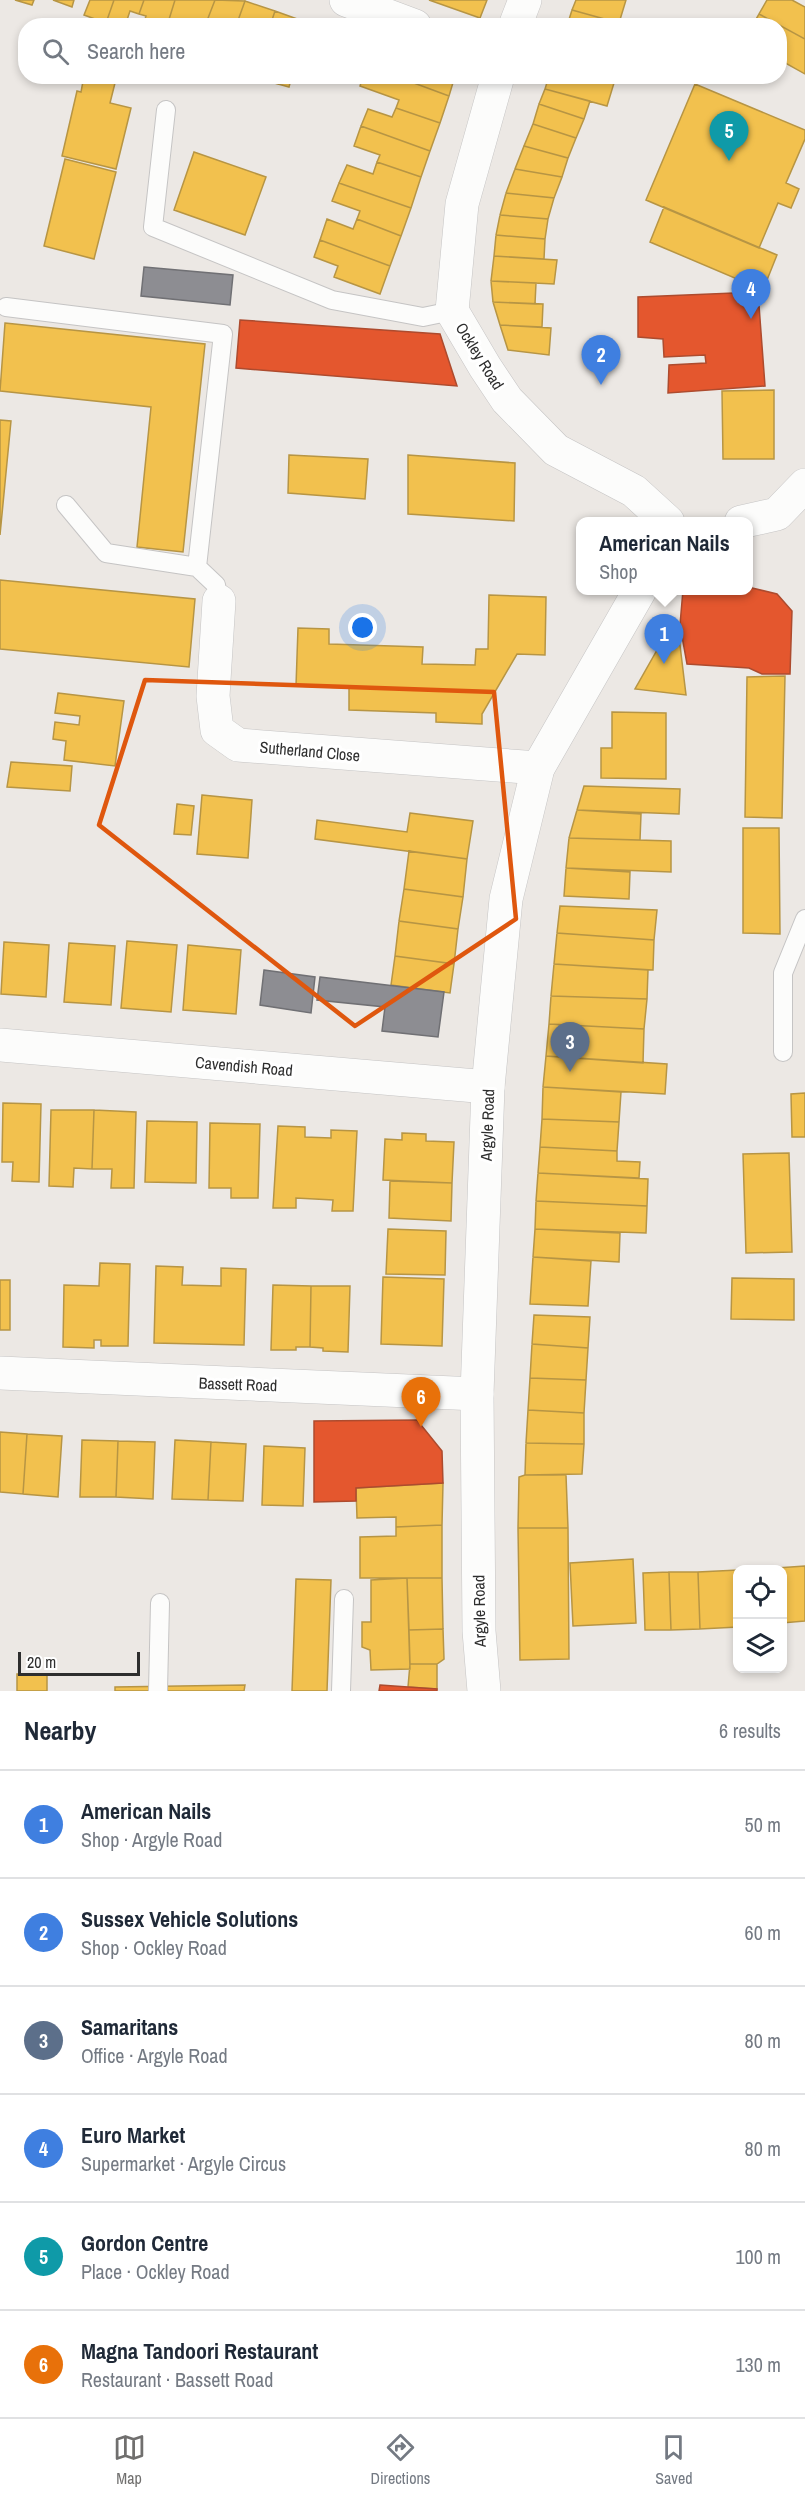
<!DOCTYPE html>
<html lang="en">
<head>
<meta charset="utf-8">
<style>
  :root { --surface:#fff; --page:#f2f2f3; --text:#1f2937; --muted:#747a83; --line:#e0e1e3; --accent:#706f6e }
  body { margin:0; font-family:"Archivo Narrow",sans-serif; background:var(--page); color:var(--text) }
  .controls { position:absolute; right:18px; bottom:18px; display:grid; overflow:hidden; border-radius:12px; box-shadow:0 3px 9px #0003 }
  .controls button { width:54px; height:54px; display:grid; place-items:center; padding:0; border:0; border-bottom:2px solid var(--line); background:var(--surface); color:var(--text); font:30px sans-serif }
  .scale { position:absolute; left:18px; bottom:15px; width:122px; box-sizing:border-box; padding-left:6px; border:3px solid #2e2e2e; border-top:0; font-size:16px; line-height:21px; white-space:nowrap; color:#2e2e2e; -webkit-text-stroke:4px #fff; paint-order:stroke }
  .you { position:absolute; left:363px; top:628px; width:21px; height:21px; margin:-15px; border:4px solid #fff; border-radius:50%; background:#1a73e8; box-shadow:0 0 0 9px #1a73e833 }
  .badge { display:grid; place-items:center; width:39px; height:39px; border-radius:50%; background:var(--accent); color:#fff; font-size:20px; font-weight:700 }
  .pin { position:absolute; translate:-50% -50px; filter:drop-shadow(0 2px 3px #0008) }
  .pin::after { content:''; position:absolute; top:32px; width:21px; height:18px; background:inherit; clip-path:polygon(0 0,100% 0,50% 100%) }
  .popup { position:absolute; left:576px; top:517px; width:177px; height:78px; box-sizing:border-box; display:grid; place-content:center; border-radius:12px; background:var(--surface); filter:drop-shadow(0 2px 4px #0005); font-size:20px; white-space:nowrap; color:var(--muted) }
  .popup b { font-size:22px; color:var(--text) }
  .popup::after { content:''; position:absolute; left:50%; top:100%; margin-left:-12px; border:12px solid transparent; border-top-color:var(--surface) }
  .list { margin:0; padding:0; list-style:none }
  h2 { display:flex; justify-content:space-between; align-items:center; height:78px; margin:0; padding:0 24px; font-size:26px }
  h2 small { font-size:20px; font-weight:400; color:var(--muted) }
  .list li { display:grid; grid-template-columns:39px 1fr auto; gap:18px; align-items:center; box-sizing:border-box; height:108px; padding:0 24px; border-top:2px solid var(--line) }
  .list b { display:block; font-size:22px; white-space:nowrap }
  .list p { margin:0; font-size:20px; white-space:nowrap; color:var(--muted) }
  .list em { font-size:20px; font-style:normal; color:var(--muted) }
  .icon { flex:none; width:33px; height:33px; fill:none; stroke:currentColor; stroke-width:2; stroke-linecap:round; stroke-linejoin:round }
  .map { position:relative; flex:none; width:805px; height:1691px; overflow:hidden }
  .search { position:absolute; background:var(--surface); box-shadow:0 3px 9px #0003; left:18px; right:18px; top:18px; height:66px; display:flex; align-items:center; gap:15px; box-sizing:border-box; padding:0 21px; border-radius:24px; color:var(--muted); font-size:22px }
  .sheet { height:726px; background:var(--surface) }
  nav { display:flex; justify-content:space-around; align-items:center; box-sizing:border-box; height:84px; border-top:2px solid var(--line); background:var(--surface); font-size:16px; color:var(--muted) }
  nav a { display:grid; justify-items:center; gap:3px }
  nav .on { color:var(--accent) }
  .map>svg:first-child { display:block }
  .homes { fill:#f2c14e; stroke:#b79544; stroke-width:1.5 }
  .shops { fill:#e4572e; stroke:#ad4b2e; stroke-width:1.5 }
  .industry { fill:#8d8d92; stroke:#707074; stroke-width:1.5 }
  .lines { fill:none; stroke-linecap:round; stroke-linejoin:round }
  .service-casing { stroke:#c5c4c4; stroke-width:20 }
  .minor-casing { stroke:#c5c4c4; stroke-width:34 }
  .secondary-casing { stroke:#c5c4c4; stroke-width:34 }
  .service { stroke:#fcfcfb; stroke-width:18 }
  .minor { stroke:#fcfcfb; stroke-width:33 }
  .secondary { stroke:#fcfcfb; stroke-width:33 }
  .marked { fill:none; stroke:#df570e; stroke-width:4.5; stroke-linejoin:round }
  .labels { text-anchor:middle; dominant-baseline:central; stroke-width:6; stroke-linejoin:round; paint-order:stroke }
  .street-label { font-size:16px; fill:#2e2e2e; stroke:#fff }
</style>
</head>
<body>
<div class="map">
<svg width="805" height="1691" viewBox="0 0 805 1691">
  <rect width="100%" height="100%" fill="#ece8e4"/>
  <!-- homes -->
  <path class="homes" d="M15,0H34L32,5Z
    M53,0H74L72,7Z
    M90,0H114L106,23L84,15Z
    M114,0H144L139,14L130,11L125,26H114L106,23Z
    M144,0H175L167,26H143L146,16L139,14Z
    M175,0H215L205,26H167Z
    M215,0L245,1L236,26H205Z
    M429,0H487L480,18Z
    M576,0H626L619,23L572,10Z
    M767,0H792L805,7V39L759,14Z
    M245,1L275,11L270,26H236Z
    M572,10L619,23L618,26H567Z
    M275,11L300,20L298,26H270Z
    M759,14L805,39V74L780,60V26H752Z
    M300,20L317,26H298Z
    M84,76L115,83L110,103L131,108L116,169L62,156L77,91L81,92Z
    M262,76H281L278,84L261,79Z
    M281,76H292L289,87L278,84Z
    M363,76H395L449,96L440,123L396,108L399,100L360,86Z
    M395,76H455L449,96Z
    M549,76H592L614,83L607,106L545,89Z
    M695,84L805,130V139L786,183L799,189L791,208L778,203L759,248L646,200Z
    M545,89L590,101L584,119L539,104Z
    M539,104L584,119L576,138L533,124Z
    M396,108L440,123L430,151L361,126L368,109L392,117Z
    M533,124L576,138L568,158L524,146Z
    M361,126L430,151L421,177L377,162L380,155L354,146Z
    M524,146L568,158L562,177L515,169Z
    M194,152L266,177L245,235L174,210Z
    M65,159L116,172L94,259L44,246Z
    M377,162L421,177L411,208L339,183L347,165L373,174Z
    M515,169L562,177L554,198L506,193Z
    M339,183L411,208L401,236L357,219L360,211L332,201Z
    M506,193L554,198L548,219L500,215Z
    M664,207L777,255L763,290L650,242Z
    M500,215L548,219L545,239L496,235Z
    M327,219L353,229L357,219L401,236L390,266L320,240Z
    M496,235L545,239L544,259L494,256Z
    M320,240L390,266L380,294L334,277L338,266L314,257Z
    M494,256L557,260L554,284L491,281Z
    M491,281L536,283L535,304L493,302Z
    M493,302L543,304L542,327L500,325Z
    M5,323L205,344L183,552L137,547L151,407L0,391Z
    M500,325L551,328L549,355L508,350Z
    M774,390V459H723L722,391Z
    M0,420L11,421L0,535Z
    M289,455L368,459L365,499L288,493Z
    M408,455L515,463L514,521L408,514Z
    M0,580L195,599L189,667L0,649Z
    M489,595L546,597L545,655L517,654L482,714V724L436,722V713L349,710V688L296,686L298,628L329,629V644L423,647L422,664L475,665L476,649H488Z
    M665,636L679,637L686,695L635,689Z
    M785,676L782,818L745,817L747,677Z
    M58,693L124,701L115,766L64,760L66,741L53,739L55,722L79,725L80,716L55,713Z
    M612,712L666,713V779L601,778V748H612Z
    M11,762L72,766L70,791L7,787Z
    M584,786L680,789L679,814L577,810Z
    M202,795L252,800L248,858L197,854Z
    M177,804L194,806L191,835L174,834Z
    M577,810L641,814L640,840L569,838Z
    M410,813L473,821L467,859L315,839L317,820L407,832Z
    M743,828H779L780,934L743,933Z
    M569,838L671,841V872L566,868Z
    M409,851L467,859L463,897L404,889Z
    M566,868L630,872L629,899L564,896Z
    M404,889L463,897L458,929L399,921Z
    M560,906L657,910L654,940L557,933Z
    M399,921L458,929L454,964L395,956Z
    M557,933L654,940L653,970L554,964Z
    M127,941L177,945L171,1012L121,1008Z
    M4,942L49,945L46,997L1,994Z
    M69,943L115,946L111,1005L64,1002Z
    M188,945L241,950L236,1014L183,1010Z
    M395,956L454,964L450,993L391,985Z
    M554,964L648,970L647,999L551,996Z
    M551,996L647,999L644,1029L549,1024Z
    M549,1024L644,1029L643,1063L546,1056Z
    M546,1056L667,1064L665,1094L543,1087Z
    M543,1087L621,1092L619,1122L542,1119Z
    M805,1093V1137H792L791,1094Z
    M3,1103L41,1104L39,1182L12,1181L13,1162H2Z
    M51,1110H94L92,1169L74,1168L73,1187L49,1186Z
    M94,1110L136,1112L134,1188H111L112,1169H92Z
    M542,1119L619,1122L617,1151L540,1147Z
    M147,1121L197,1122L196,1183L145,1182Z
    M210,1123L260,1124L258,1198H231V1188H209Z
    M278,1126L305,1127V1137L331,1138V1130L357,1131L353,1211H332L333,1200L296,1198V1208H273Z
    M402,1133L426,1134V1141L454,1142L452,1183L383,1180L385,1139L402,1140Z
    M540,1147L617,1151V1161L640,1162L639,1178L538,1173Z
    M789,1153L792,1252L746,1253L743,1154Z
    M538,1173L648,1179L647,1206L536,1201Z
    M390,1181L452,1183L451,1221L389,1218Z
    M536,1201L647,1206L646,1233L535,1229Z
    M388,1229L446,1231L445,1275L386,1274Z
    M535,1229L620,1233L619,1262L533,1257Z
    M533,1257L591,1261L588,1306L530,1304Z
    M100,1263L130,1264L128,1346H101V1340H94V1348L63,1347L64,1285L99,1286Z
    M156,1266L183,1267L182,1285L221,1286V1268L246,1269L244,1345L154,1343Z
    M383,1277L444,1279L442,1346L381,1344Z
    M732,1278L794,1279V1320L731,1319Z
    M0,1280H10V1330H0Z
    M273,1285L311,1286L310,1347H296V1350H271Z
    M311,1286H350L348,1352L323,1351V1348L310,1347Z
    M534,1315L590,1317L588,1348L532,1344Z
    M532,1344L588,1348L586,1380L530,1378Z
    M530,1378L586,1380L584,1413L528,1410Z
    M528,1410L584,1413V1444L526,1443Z
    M0,1432L27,1434L23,1494L0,1492Z
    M27,1434L62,1436L58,1497L23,1494Z
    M82,1440L118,1441L116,1497H80Z
    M175,1440L211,1442L208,1500L172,1499Z
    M118,1441L155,1442L153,1499L116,1497Z
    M211,1442L246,1444L243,1501L208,1500Z
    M526,1443L584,1444L582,1474L525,1475Z
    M264,1446L305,1448L303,1506L262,1505Z
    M525,1475H566L568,1528H518L519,1477Z
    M443,1483L442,1525L396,1527V1517L357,1518L356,1488Z
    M442,1525V1578H360V1537L396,1536V1527Z
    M518,1528H568L569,1659L520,1660Z
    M633,1559L636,1623L573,1626L570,1563Z
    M805,1566V1621L782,1623V1570H777V1568Z
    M777,1568V1570H740Z
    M738,1570V1627L700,1629L698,1572Z
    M669,1572L671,1630H645L643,1573Z
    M669,1572H698L700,1629L671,1630Z
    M407,1578L410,1669L371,1670L370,1650L362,1647V1622H371V1580Z
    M407,1578H442L443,1629L409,1630Z
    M296,1579L331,1580L327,1691H292Z
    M443,1629L444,1659L437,1664H410L409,1630Z
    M410,1664H437V1689L408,1687Z
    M17,1674H47V1691H17Z
    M245,1685L244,1691H115V1687Z"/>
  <!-- shops -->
  <path class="shops" d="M758,292L765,386L668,393L669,365L706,363L705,355L664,357L663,339L638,337V297Z
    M240,320L440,334L457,386L236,368Z
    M748,587L777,594L792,611L790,674H762L749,668L687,664L680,625L683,590H748Z
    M417,1420L442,1451L443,1483L356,1488V1501L314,1502V1421Z
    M380,1685L408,1687L437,1689V1691H379Z"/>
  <!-- industry -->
  <path class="industry" d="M144,267L233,275L230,305L141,296Z
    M264,970L315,977L311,1013L260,1005Z
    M320,977L444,992L438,1037L382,1031L385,1007L317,1000Z"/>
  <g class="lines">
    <defs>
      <path id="service" d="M166,110L153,227L332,300L423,317L452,311
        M6,307L223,334L197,567
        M66,505L106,553L197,567L216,585L219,601
        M783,1052V973L805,919
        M158,1691L160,1603
        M341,1691L344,1599"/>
      <path id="minor" d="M346,0L415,26
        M515,26L525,0
        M498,76L462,204L452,311L485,367L507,400L556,450L634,491L668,522
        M219,601L213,696L217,730L238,745L538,768
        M0,1045L488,1087
        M0,1373L477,1394"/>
      <path id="secondary" d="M741,522L777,514L805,485
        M484,1691L479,1631L477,1394L488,1087L506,899L538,768L640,590"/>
    </defs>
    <!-- service casing -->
    <use href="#service" class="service-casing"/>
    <!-- minor casing -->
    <use href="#minor" class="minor-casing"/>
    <!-- secondary casing -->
    <use href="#secondary" class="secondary-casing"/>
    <!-- service -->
    <use href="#service" class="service"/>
    <!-- minor -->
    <use href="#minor" class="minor"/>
    <!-- secondary -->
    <use href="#secondary" class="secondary"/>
  </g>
  <!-- marked area -->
  <path class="marked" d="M145,680L494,692L516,919L355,1026L99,825Z"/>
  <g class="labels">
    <!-- street labels -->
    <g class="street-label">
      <text transform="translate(480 356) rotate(58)">Ockley Road</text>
      <text transform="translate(310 751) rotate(5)">Sutherland Close</text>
      <text transform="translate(244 1066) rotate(5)">Cavendish Road</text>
      <text transform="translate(487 1125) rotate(-88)">Argyle Road</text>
      <text transform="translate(238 1384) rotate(2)">Bassett Road</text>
      <text transform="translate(479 1611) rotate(-91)">Argyle Road</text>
    </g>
  </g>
</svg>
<div class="controls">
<button><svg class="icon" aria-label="locate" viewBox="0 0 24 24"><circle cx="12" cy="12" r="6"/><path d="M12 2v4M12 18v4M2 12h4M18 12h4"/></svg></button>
<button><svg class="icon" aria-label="layers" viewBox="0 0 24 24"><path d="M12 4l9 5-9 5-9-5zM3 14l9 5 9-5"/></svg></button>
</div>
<div class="scale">20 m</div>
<div class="you"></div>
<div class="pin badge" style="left:664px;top:664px;background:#3f7fe0">1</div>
<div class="popup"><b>American Nails</b>Shop</div>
<div class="pin badge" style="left:601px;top:385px;background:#3f7fe0">2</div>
<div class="pin badge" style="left:570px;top:1072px;background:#5c6f8a">3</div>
<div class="pin badge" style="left:751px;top:319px;background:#3f7fe0">4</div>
<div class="pin badge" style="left:729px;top:161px;background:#0f9aa8">5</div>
<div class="pin badge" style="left:421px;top:1427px;background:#e8710a">6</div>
<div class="search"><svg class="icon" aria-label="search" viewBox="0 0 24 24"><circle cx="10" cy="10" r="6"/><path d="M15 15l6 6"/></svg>Search here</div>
</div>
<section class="sheet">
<h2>Nearby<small>6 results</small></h2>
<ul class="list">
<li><span class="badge" style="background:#3f7fe0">1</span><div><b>American Nails</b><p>Shop · Argyle Road</p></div><em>50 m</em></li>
<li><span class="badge" style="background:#3f7fe0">2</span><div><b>Sussex Vehicle Solutions</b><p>Shop · Ockley Road</p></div><em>60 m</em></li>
<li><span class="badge" style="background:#5c6f8a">3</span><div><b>Samaritans</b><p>Office · Argyle Road</p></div><em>80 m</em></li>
<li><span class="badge" style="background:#3f7fe0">4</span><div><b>Euro Market</b><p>Supermarket · Argyle Circus</p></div><em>80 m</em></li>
<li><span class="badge" style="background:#0f9aa8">5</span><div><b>Gordon Centre</b><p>Place · Ockley Road</p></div><em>100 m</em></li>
<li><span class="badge" style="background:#e8710a">6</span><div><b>Magna Tandoori Restaurant</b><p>Restaurant · Bassett Road</p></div><em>130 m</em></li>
</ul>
</section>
<nav>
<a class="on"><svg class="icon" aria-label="map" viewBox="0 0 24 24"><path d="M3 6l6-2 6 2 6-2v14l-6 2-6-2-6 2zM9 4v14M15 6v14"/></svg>Map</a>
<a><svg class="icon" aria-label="directions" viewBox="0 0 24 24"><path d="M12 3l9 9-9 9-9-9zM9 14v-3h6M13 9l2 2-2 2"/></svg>Directions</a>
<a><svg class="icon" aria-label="saved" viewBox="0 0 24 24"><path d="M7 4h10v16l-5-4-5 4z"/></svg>Saved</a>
</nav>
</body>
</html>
